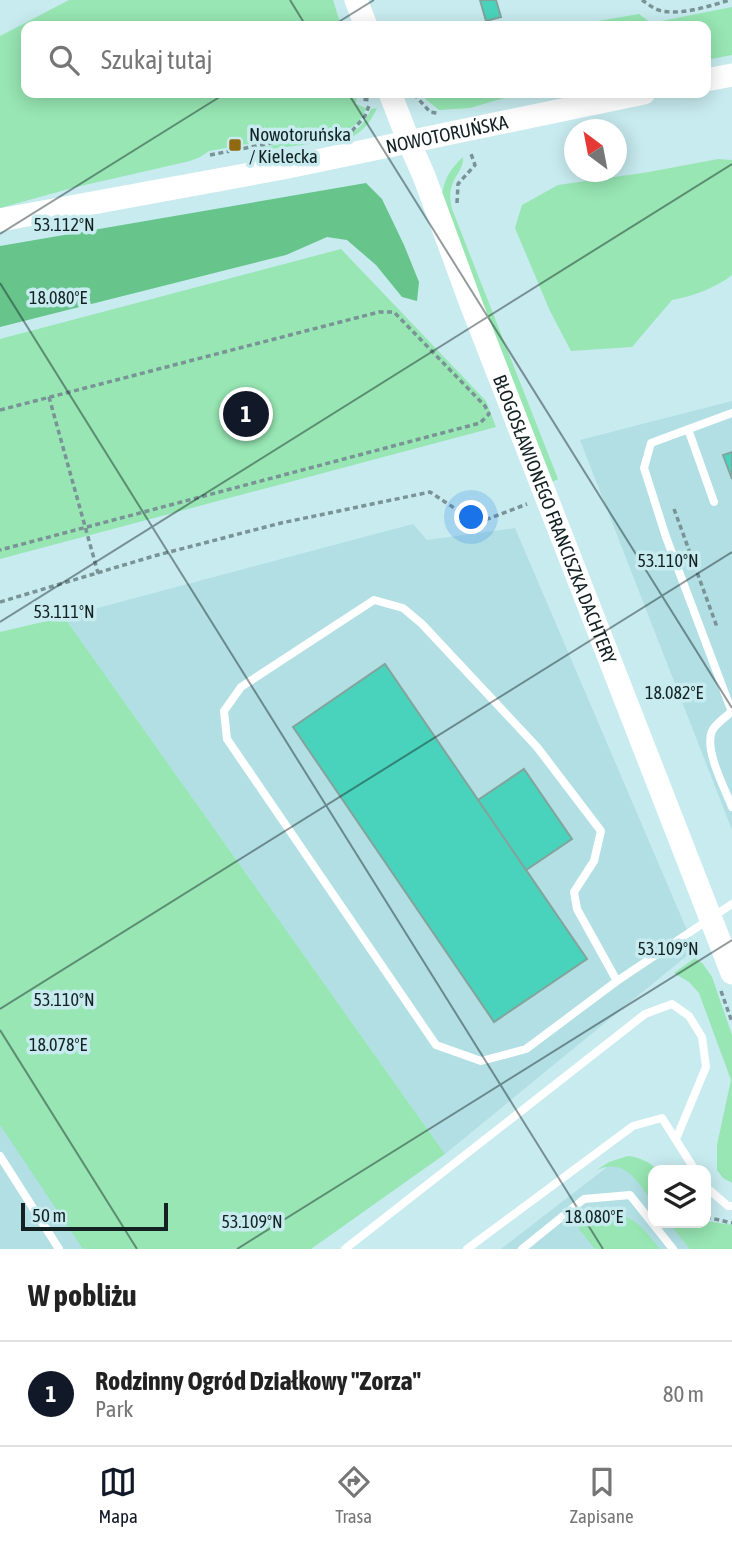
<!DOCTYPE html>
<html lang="pl">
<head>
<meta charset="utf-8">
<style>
  :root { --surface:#fff; --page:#f6f6f6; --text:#222; --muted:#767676; --line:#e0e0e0; --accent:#111827 }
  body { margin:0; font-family:"Asap Condensed",sans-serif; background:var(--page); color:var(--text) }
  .controls { position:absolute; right:21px; bottom:21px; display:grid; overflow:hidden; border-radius:14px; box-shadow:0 4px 18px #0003 }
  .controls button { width:63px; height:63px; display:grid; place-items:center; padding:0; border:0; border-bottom:2px solid var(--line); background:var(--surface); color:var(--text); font:35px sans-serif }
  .compass { position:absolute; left:564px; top:119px; width:63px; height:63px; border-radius:50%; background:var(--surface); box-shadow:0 4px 18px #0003; rotate:328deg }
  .scale { position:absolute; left:21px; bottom:18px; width:147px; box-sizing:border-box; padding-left:7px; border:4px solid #132123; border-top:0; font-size:19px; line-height:24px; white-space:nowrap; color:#132123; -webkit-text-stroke:5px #c7ebef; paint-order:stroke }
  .you { position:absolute; left:472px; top:518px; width:24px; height:24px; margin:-18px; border:5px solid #fff; border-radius:50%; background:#1a73e8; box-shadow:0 0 0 10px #1a73e833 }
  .badge { display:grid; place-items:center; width:46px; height:46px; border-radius:50%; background:var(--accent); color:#fff; font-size:23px; font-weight:700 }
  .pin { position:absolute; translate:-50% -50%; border:4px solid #fff; box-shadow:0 2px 7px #0006 }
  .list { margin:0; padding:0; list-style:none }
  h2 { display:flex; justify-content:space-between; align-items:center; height:91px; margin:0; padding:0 28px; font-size:30px }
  h2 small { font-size:23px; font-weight:400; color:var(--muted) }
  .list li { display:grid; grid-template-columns:46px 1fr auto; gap:21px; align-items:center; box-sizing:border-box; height:105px; padding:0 28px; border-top:2px solid var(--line) }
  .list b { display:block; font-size:26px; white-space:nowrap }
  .list p { margin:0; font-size:23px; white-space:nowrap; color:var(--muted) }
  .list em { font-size:23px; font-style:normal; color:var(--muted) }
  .icon { flex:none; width:38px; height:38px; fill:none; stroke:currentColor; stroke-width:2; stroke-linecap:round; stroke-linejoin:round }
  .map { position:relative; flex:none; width:732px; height:1249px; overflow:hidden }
  .search { position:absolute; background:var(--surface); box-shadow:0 4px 18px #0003; left:21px; right:21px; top:21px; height:77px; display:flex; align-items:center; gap:18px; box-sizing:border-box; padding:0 24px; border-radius:14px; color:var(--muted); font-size:26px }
  .sheet { height:196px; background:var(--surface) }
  nav { display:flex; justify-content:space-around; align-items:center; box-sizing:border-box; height:98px; border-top:2px solid var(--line); background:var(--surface); font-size:19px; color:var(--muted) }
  nav a { display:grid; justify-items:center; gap:4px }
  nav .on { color:var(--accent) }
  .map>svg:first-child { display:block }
  .built { fill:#b1dfe4 }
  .green { fill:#97e6b3 }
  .forest { fill:#67c48b }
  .building { fill:#4ad3bc; stroke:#82a49c; stroke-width:2 }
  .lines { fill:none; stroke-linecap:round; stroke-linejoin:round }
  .path { stroke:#799396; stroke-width:3.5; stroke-dasharray:5 3.5; stroke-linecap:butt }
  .lane { stroke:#fff; stroke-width:8 }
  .secondary { stroke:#fff; stroke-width:23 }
  .ticks { fill:none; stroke:#132123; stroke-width:2; stroke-opacity:0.45 }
  .poi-dot { fill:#916911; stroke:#c7ebef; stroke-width:2.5 }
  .labels { text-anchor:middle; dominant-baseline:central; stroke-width:7; stroke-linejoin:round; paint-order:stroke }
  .poi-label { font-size:19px; fill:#132123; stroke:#c7ebef; text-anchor:start }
  .street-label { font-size:19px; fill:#132123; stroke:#c7ebef }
  .ticks-label { font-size:18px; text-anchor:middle; fill:#132123; stroke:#c7ebef; stroke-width:7; stroke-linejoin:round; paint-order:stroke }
</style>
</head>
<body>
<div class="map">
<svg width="732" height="1249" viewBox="0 0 732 1249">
  <rect width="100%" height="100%" fill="#c7ebef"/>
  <!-- built -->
  <path class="built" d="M732,401V830L580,440Z
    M413,524L427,540L515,528L695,949L445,1154L64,617Z
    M0,1123L84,1249H0Z
    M615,1161L653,1170V1223H698L732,1243V1249H501Z"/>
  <!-- green -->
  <path class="green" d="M69,0H333L341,26H26V93H357L356,104L366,108C359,132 336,134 314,132L209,151L200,157L190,161L72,188L0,208V36Z
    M732,7V55L706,60V26H580V24L639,14L651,23Z
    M418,93H521L470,108L439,110Z
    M377,108C370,123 363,132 348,139L263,150L262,147C277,145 292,141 306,138C314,137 321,139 329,139C349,139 363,128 371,109Z
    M463,157C464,168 456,174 452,185C449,193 450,201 452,209L558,479L552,482L515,392L442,198C443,180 450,169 463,157Z
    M718,159L732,160V275C715,288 694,296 672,300L632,347L571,351L550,311L515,228L522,205L558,185L649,172Z
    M341,249L486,401L496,427L0,559V339Z
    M64,617L445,1154L311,1249H83L0,1125V632Z
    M695,958L703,964L712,977L732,1035V1183L723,1178L717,1170V1145L731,1080L699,993L689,982L674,973Z
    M628,1156C639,1157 650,1162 657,1170H653V1203C638,1183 626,1157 597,1170L609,1162Z
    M597,1212C633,1214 638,1222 660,1249H595L579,1229C582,1218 586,1215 597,1212Z
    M706,1221L732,1225V1249H690L669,1223H706Z"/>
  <!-- forest -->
  <path class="forest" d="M366,183L382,199L404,245L419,282L417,301L402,297L376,265L347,240L327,237L286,255L0,327V246Z"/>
  <!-- building -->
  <path class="building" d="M480,0H496L501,17L486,21Z
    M732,452V479L723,455Z
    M385,664L587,959L494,1022L293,727Z
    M524,769L572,839L526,870L478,800Z"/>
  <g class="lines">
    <!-- path -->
    <path class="path" d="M642,0C648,4 655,10 662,11C684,15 709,6 730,0
      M361,93V99L371,100
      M414,94L430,112L437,113
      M352,131L365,116L370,103
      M210,155L312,135L325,136
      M457,203L458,184L475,165L470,151
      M49,397L98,573
      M0,410L379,312H394L485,406L489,414L480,423L0,550
      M674,509L717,627
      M0,602L154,556L281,523L430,492L477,523L527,504
      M721,991L732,1022
      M706,1217L732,1223"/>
    <!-- lane -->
    <path class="lane" d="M732,413L651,443L644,468L666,537L732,712
      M688,429L714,502
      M732,711C726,717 715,724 712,731C704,750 725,789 732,807
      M617,981L577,909L574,892L594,861L601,831L537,747L422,624L403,608L374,600L241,687L224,711L227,739L436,1045L481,1061L526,1049L617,981L732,904
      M0,1156L59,1249
      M706,1187L728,1206H732
      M345,1249L645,1014L672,1004L689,1016L702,1037L706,1067L676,1139
      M467,1249L633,1126L662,1118L695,1170
      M522,1249L584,1199L630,1195L673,1249"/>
    <!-- secondary -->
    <g class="secondary">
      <path d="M356,0L366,26"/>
      <path d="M706,80L732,75"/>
      <path id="s1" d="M390,93L409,142L424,176L471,304L732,973"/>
      <path id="s2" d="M0,220L283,168L644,93"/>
    </g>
  </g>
  <!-- ticks -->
  <path class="ticks" d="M290,0L306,26M332,26L374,0M348,93L732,708M0,234L226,93M0,283L603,1249M0,622L732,164M0,1009L732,552M0,1030L137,1249M237,1249L732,940"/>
  <!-- markers -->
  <rect class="poi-dot" x="228" y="138" width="14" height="14" rx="3.5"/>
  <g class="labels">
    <!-- poi labels -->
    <g class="poi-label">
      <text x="249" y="134">Nowotoruńska<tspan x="249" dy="22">/ Kielecka</tspan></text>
    </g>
    <!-- street labels -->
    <g class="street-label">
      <text stroke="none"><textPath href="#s2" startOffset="455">NOWOTORUŃSKA</textPath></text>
      <text stroke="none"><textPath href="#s1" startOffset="457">BŁOGOSŁAWIONEGO FRANCISZKA DACHTERY</textPath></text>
    </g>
  </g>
  <g class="ticks-label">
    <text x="64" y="231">53.112°N</text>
    <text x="58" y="304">18.080°E</text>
    <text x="668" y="567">53.110°N</text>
    <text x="64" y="618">53.111°N</text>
    <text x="674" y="699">18.082°E</text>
    <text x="668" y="955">53.109°N</text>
    <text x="64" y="1006">53.110°N</text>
    <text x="58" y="1051">18.078°E</text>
    <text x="594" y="1223">18.080°E</text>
    <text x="252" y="1228">53.109°N</text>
  </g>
</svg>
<div class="controls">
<button><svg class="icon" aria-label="layers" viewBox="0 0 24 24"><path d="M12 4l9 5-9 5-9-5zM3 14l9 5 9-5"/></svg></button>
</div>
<svg class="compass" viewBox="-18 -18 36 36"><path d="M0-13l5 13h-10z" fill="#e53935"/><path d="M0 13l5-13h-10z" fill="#767676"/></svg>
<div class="scale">50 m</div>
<div class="you"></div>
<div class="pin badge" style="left:246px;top:414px">1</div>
<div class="search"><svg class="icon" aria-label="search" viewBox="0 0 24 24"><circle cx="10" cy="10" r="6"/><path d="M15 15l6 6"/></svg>Szukaj tutaj</div>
</div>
<section class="sheet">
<h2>W pobliżu<small></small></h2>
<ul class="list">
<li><span class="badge">1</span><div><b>Rodzinny Ogród Działkowy &quot;Zorza&quot;</b><p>Park</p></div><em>80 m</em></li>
</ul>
</section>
<nav>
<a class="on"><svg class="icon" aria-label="map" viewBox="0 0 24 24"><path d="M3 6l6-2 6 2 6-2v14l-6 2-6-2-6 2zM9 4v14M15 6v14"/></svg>Mapa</a>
<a><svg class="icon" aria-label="directions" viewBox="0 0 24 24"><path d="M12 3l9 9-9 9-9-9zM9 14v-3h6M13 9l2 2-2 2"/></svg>Trasa</a>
<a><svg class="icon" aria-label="saved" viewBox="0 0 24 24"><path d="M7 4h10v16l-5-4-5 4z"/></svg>Zapisane</a>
</nav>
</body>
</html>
